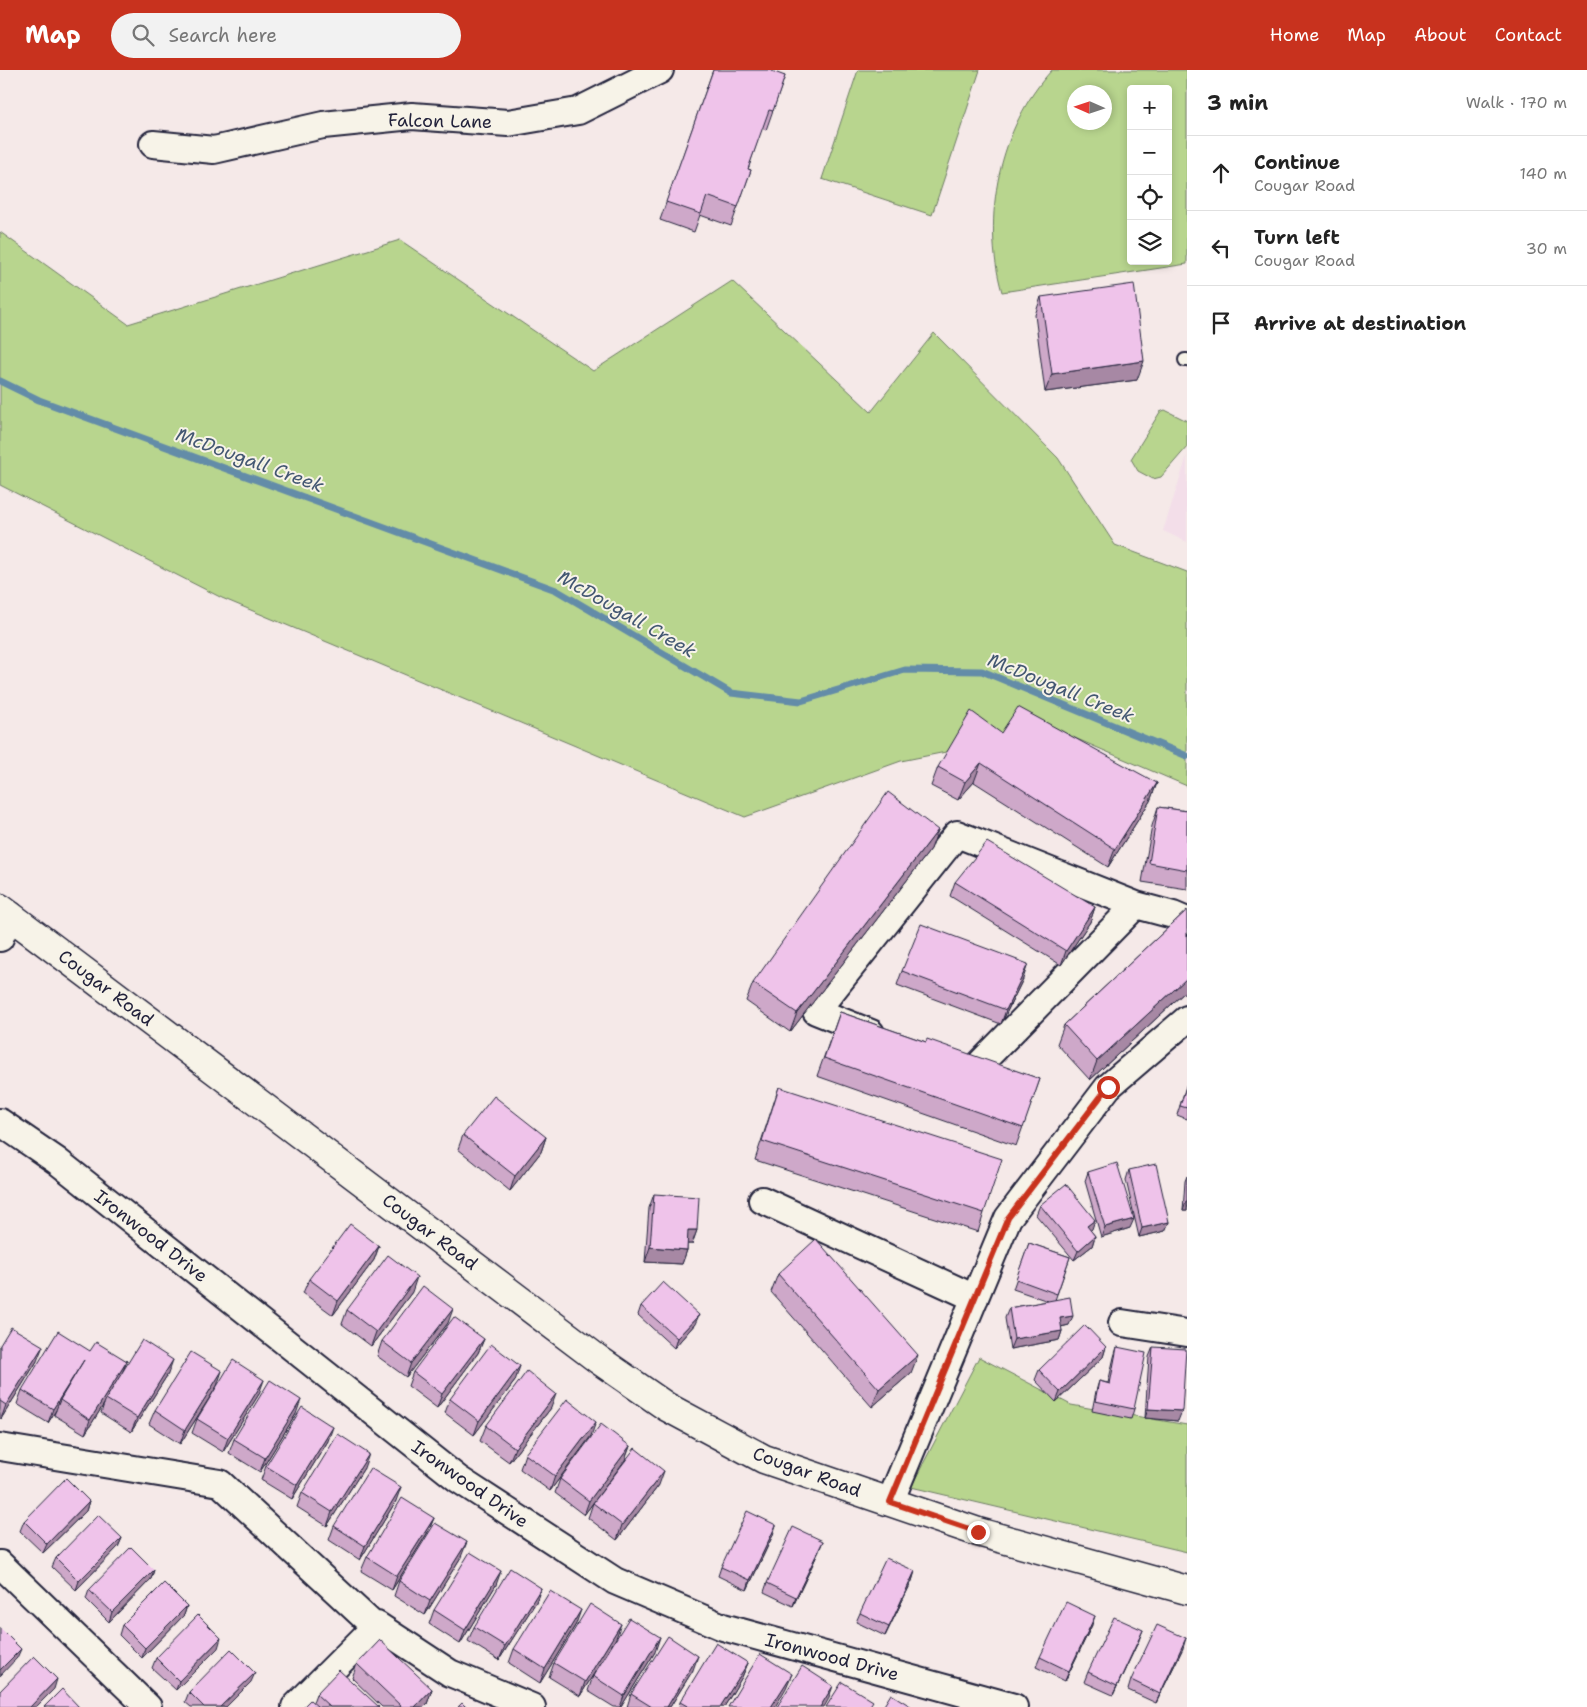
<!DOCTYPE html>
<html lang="en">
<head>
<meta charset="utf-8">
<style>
  :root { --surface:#fff; --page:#f2f2f2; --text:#222; --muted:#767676; --line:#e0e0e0; --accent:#c8321e }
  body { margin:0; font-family:"Shantell Sans",sans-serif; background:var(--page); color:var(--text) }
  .controls { position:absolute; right:15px; top:15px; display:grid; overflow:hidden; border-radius:5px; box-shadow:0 2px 8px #0003 }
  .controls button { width:45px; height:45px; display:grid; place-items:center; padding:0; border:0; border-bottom:1px solid var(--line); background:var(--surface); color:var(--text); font:25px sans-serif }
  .compass { position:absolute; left:1067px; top:15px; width:45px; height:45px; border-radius:50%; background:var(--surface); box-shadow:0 2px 8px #0003; rotate:273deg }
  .stop { position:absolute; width:15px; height:15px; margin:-11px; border:4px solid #c8321e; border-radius:50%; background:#fff }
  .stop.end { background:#c8321e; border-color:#fff; box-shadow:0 1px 5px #0008 }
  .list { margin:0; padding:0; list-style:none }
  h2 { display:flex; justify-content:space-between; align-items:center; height:65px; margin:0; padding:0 20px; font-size:21px }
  h2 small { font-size:16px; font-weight:400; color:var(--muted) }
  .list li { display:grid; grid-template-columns:32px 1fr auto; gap:15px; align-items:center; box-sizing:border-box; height:75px; padding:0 20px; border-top:1px solid var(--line) }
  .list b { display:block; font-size:19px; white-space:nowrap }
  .list p { margin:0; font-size:16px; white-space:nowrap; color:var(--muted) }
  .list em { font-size:16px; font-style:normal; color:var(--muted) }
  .icon { flex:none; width:28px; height:28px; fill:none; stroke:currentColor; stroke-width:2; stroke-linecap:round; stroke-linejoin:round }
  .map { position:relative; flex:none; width:1187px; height:1637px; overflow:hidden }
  header { display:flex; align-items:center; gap:30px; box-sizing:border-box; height:70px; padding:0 25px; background:var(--accent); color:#fff }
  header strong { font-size:24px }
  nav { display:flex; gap:28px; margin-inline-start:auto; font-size:18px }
  .search { width:350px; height:45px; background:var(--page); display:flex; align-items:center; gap:12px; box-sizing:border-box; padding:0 18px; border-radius:28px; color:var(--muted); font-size:19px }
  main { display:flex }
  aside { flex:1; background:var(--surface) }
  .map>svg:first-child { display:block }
  .built { fill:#f3dee9 }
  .green { fill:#b8d58e; stroke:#6d7c64; fill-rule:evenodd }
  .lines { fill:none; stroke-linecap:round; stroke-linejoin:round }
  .stream { stroke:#638ca8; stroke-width:7 }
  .service-casing { stroke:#22223b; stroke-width:16 }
  .minor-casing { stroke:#22223b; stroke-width:30 }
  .tertiary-casing { stroke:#22223b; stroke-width:31 }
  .service { stroke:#f7f3e8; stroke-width:12 }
  .minor { stroke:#f7f3e8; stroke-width:26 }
  .tertiary { stroke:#f7f3e8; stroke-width:28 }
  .wall { fill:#cea8c9; stroke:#22223b }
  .shaded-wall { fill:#a788a4; stroke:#22223b }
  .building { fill:#efc3ea; stroke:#22223b }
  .route { stroke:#c8321e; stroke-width:6 }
  .labels { text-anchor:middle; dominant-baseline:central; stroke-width:4; stroke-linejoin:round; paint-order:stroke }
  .street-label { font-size:18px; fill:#22223b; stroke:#f7f3e8 }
  .water-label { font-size:19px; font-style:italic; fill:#435772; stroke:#f7f3e8 }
</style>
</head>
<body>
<header>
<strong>Map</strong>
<div class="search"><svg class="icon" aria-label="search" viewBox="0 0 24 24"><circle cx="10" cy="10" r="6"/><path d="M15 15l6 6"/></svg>Search here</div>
<nav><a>Home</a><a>Map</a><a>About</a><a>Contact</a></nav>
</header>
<main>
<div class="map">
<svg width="1187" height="1637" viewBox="0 0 1187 1637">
  <rect width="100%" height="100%" fill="#f5e9e8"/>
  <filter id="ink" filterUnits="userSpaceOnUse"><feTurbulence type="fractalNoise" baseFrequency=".02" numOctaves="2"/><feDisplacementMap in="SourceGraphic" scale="10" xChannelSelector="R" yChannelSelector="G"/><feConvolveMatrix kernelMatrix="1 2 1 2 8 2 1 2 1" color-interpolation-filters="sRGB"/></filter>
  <g filter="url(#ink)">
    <!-- built -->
    <path class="built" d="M1187,386V472L1163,461Z"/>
    <!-- green -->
    <path class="green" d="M858,0H980L932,145L822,109Z
      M1052,0H1187V194L1002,222C981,148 999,57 1052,0ZM1131,19H1168V191H1131ZM1104,22V52H1074V22Z
      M0,162L128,254L400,170L593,301L732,211L871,342L934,263L1058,388L1115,475L1187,502V716L1056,660L901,691L745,747L222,528L0,415Z
      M1165,340L1187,351V377L1161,407L1153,409L1138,401L1131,389L1160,342Z
      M979,1287L1071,1335L1187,1355V1482L911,1417Z"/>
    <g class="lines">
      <!-- stream -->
      <path class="stream" d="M0,311L39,330L556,520L731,623L801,631L905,600L982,601L1187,686"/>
      <defs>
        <path id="service" d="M1185,290H1187"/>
        <path id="minor" d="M153,74L214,80L323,55L412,46L508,53L578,41L660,0
          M0,868L10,845
          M871,963L816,941L957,764L1136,835L1173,845L1187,851
          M956,997L971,1003L1136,835
          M0,1052L57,1091L458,1409L615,1511L723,1557L1014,1637
          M762,1130L975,1228
          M1122,1253L1187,1263
          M0,1377L220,1413L373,1555
          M890,1432L1008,1148L1108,1017L1187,949
          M0,1494L148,1637
          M295,1637L377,1555L450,1603L532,1637"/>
        <path id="tertiary" d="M0,838L599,1290L667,1337L764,1389L978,1462L1187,1520"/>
      </defs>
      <!-- service casing -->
      <use href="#service" class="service-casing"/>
      <!-- minor casing -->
      <use href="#minor" class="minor-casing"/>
      <!-- tertiary casing -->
      <use href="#tertiary" class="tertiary-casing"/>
      <!-- service -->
      <use href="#service" class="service"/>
      <!-- minor -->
      <use href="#minor" class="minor"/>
      <!-- tertiary -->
      <use href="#tertiary" class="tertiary"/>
    </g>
    <!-- wall -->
    <path class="wall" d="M713,0L785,6L766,60L762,58L748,99L751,100L731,156L700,145L694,162L660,150Z
      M1041,227L1137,310L1045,322L1035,245Z
      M1001,663L1157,713L1150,731L1108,797L974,712L958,730L931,716L938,697Z
      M1158,737L1187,741V819L1142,812L1152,756Z
      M938,760L931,779L790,962L746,931L753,913Z
      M955,812L1095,837L1090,852L1061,895L950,826Z
      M1187,840V920L1090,1010L1057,974L1064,955Z
      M902,901L1023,909L1001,954L897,915Z
      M840,942L926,972L1040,1009L1016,1076L817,1006Z
      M1187,1013V1049L1177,1045Z
      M779,1017L984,1143L978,1162L755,1090Z
      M463,1065L546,1067L541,1082L510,1121L458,1079Z
      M1129,1100L1169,1152L1165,1161L1139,1167L1126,1110Z
      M1088,1102L1130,1158L1101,1167L1085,1111Z
      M1187,1106V1141H1183L1185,1111Z
      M654,1124L697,1160L692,1174H687V1180L682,1194L645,1192L649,1138Z
      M1040,1135L1092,1159L1090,1160L1095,1166L1092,1176L1074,1190L1036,1145Z
      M1029,1173L1070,1187L1055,1230L1069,1255L1061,1257L1062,1261L1059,1270L1010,1279L1005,1248L1009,1238L1048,1231L1013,1219Z
      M379,1176L374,1190L333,1245L303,1223L309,1209Z
      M778,1204L911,1303L872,1337L771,1222Z
      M412,1222L371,1276L342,1254L347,1240Z
      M641,1236L695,1254L674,1278L638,1245Z
      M448,1253L406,1307L377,1286L382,1271Z
      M484,1269L478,1283L437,1338L408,1316L413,1302Z
      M0,1275L37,1291L1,1349L0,1348Z
      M1106,1277L1103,1287L1056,1332L1035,1310L1039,1300Z
      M1117,1277L1134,1339L1131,1349L1092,1341L1096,1321L1099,1311L1108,1313L1114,1287Z
      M1153,1277L1178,1351L1145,1348L1149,1287Z
      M90,1281L127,1291L123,1300L168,1304L131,1362L101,1343L104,1334L85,1364L54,1345L56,1340L48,1353L17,1334L22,1320Z
      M515,1311L474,1365L445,1343L450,1329Z
      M217,1316L180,1374L149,1354L155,1340Z
      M259,1324L223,1382L192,1363L197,1349Z
      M551,1338L509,1392L480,1371L486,1356Z
      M296,1344L260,1402L229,1383L234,1369Z
      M591,1366L550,1421L520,1399L525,1384Z
      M328,1371L292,1429L261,1410L266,1396Z
      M630,1376L625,1390L584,1445L555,1423L560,1409Z
      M364,1398L327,1456L297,1437L302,1423Z
      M659,1415L617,1470L588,1448L593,1433Z
      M89,1431L86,1441L43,1483L20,1461L24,1451Z
      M396,1431L360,1490L329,1470L334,1456Z
      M434,1448L428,1462L392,1520L361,1501L367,1487Z
      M773,1465L747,1520L718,1506L721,1497Z
      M122,1468L118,1477L76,1520L52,1497L56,1488Z
      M819,1481L793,1536L764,1522L767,1513Z
      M461,1487L425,1545L394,1526L399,1511Z
      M154,1500L151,1509L109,1552L86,1529L89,1520Z
      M915,1501L912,1511L885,1566L856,1552L860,1543Z
      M496,1515L460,1574L429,1554L434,1540Z
      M541,1518L536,1532L499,1590L468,1571L474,1557Z
      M187,1536L184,1545L142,1588L119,1565L122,1555Z
      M576,1554L540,1613L509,1593L514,1579Z
      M1092,1555L1065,1611L1036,1597L1040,1587Z
      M616,1568L580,1626L549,1607L554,1593Z
      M1139,1570L1113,1625L1084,1612L1088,1602Z
      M218,1578L176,1620L152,1598L156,1588Z
      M1183,1578L1156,1633L1128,1620L1131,1610Z
      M655,1582L621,1637H614L588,1621L593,1606Z
      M748,1593L742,1607L724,1637H679L680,1632Z
      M357,1594L432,1619L427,1634L424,1637H382L352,1608Z
      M693,1600L670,1637H627L631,1624Z
      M251,1612L226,1637H191L185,1632L189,1622Z
      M316,1624L379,1637H303L313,1632Z"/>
    <!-- shaded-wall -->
    <path class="shaded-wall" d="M1144,291L1137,310L1045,322L1052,304Z
      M981,693L974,712L958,730L965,712Z
      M1157,713L1150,731L1108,797L1115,779Z
      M938,760L931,779L790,962L797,943Z
      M1095,837L1090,852L1061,895L1066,881Z
      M1028,894L1023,909L1001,954L1006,940Z
      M1187,908V920L1090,1010L1097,991Z
      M546,1067L541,1082L510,1121L515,1106Z
      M1186,1131H1187V1141H1183Z
      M1134,1149L1130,1158L1101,1167L1105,1157Z
      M1095,1150L1092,1159L1084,1166L1087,1156Z
      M1169,1152L1165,1161L1139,1167L1142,1158Z
      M688,1160H697L692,1174H683Z
      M1095,1166L1092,1176L1074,1190L1078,1181Z
      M379,1176L374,1190L333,1245L338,1231Z
      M650,1177L687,1180L682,1194L645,1192Z
      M417,1207L412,1222L371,1276L376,1262Z
      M453,1239L448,1253L406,1307L411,1293Z
      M699,1245L695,1254L674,1278L677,1268Z
      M1073,1246L1069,1255L1056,1258L1060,1248Z
      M1062,1261L1059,1270L1010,1279L1014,1269Z
      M484,1269L478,1283L437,1338L442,1324Z
      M43,1276L37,1291L1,1349L6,1335Z
      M1106,1277L1103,1287L1056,1332L1060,1322Z
      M918,1285L911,1303L872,1337L879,1319Z
      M84,1290L60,1330L56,1340L48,1353L53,1339Z
      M173,1290L168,1304L131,1362L137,1348Z
      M127,1291L121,1306L106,1329L104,1334L85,1364L90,1350Z
      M520,1296L515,1311L474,1365L479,1351Z
      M222,1301L217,1316L180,1374L185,1360Z
      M264,1310L259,1324L223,1382L228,1368Z
      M556,1324L551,1338L509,1392L515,1378Z
      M301,1330L296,1344L260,1402L265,1388Z
      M1148,1339L1182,1341L1178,1351L1145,1348Z
      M596,1352L591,1366L550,1421L555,1406Z
      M333,1357L328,1371L292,1429L297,1415Z
      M630,1376L625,1390L584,1445L589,1431Z
      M369,1384L364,1398L327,1456L332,1442Z
      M664,1401L659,1415L617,1470L622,1455Z
      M401,1417L396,1431L360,1490L365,1476Z
      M89,1431L86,1441L43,1483L47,1474Z
      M434,1448L428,1462L392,1520L397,1506Z
      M776,1455L773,1465L747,1520L750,1510Z
      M122,1468L118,1477L76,1520L79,1511Z
      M823,1471L819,1481L793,1536L796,1527Z
      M467,1472L461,1487L425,1545L430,1531Z
      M154,1500L151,1509L109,1552L112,1542Z
      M501,1501L496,1515L460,1574L465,1560Z
      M915,1501L912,1511L885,1566L889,1557Z
      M541,1518L536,1532L499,1590L505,1576Z
      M187,1536L184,1545L142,1588L145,1578Z
      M581,1540L576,1554L540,1613L545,1599Z
      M1095,1546L1092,1555L1065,1611L1069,1601Z
      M621,1554L616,1568L580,1626L585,1612Z
      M1143,1560L1139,1570L1113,1625L1117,1616Z
      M660,1567L655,1582L621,1637H620L624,1626Z
      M221,1568L218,1578L176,1620L179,1611Z
      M1186,1568L1183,1578L1156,1633L1160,1624Z
      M21,1579L17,1588L0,1606V1600Z
      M698,1586L693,1600L670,1637H667Z
      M748,1593L742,1607L724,1637H720Z
      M255,1603L251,1612L226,1637H220Z
      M792,1604L786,1618L775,1637H771Z
      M57,1609L54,1619L36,1637H30Z
      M833,1616L828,1630L824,1637H820Z
      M432,1619L427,1634L424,1637H415Z"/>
    <!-- building -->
    <path class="building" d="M713,0H769L785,6L773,41L769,40L748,99L751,100L738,137L707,126L701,144L666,132Z
      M1134,214L1144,291L1052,304L1041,227Z
      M1018,637L1157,713L1115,779L981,693L965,712L938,697L971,641L1001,663Z
      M888,722L938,760L797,943L753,913Z
      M1158,737L1187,741V800L1149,793Z
      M987,772L1095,837L1066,881L955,812Z
      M1187,840V908L1097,991L1064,955Z
      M921,854L1028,894L1006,940L902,901Z
      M840,942L926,972L927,969L1040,1009L1023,1058L824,988Z
      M1187,1014V1038L1180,1036Z
      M779,1017L1002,1089L984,1143L762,1071Z
      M494,1026L546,1067L515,1106L463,1065Z
      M1117,1093L1134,1149L1105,1157L1088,1102Z
      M1156,1094L1169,1152L1142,1158L1129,1100Z
      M1066,1114L1095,1150L1087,1156L1095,1166L1078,1181L1040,1135Z
      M654,1124L699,1127L697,1160H688L687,1180L650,1177Z
      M350,1154L379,1176L338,1231L309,1209Z
      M816,1169L918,1285L879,1319L778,1204Z
      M1029,1173L1070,1187L1057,1224L1016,1209Z
      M388,1185L417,1207L376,1262L347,1240Z
      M663,1212L699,1245L677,1268L641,1236Z
      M423,1216L453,1239L411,1293L382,1271Z
      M1070,1227L1073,1246L1060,1248L1062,1261L1014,1269L1009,1238Z
      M454,1247L484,1269L442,1324L413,1302Z
      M1085,1255L1106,1277L1060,1322L1039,1300Z
      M11,1257L43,1276L6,1335L0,1331V1275Z
      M58,1261L90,1281L96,1272L127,1291L90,1350L60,1330L84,1290L53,1339L22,1320Z
      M142,1270L173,1290L137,1348L106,1329Z
      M491,1274L520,1296L479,1351L450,1329Z
      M1117,1277L1146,1283L1134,1339L1095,1331L1099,1311L1110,1314Z
      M1153,1277L1186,1279L1182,1341L1148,1339Z
      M191,1282L222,1301L185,1360L155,1340Z
      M233,1290L264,1310L228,1368L197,1349Z
      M527,1301L556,1324L515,1378L486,1356Z
      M270,1310L301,1330L265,1388L234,1369Z
      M567,1329L596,1352L555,1406L525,1384Z
      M302,1337L333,1357L297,1415L266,1396Z
      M601,1354L630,1376L589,1431L560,1409Z
      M338,1364L369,1384L332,1442L302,1423Z
      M635,1378L664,1401L622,1455L593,1433Z
      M370,1398L401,1417L365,1476L334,1456Z
      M66,1408L89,1431L47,1474L24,1451Z
      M402,1428L434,1448L397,1506L367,1487Z
      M747,1441L776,1455L750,1510L721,1497Z
      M98,1445L122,1468L79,1511L56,1488Z
      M435,1453L467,1472L430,1531L399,1511Z
      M793,1457L823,1471L796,1527L767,1513Z
      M131,1477L154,1500L112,1542L89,1520Z
      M470,1482L501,1501L465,1560L434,1540Z
      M886,1488L915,1501L889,1557L860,1543Z
      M510,1498L541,1518L505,1576L474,1557Z
      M164,1513L187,1536L145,1578L122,1555Z
      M550,1521L581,1540L545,1599L514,1579Z
      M1066,1532L1095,1546L1069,1601L1040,1587Z
      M590,1534L621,1554L585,1612L554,1593Z
      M198,1545L221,1568L179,1611L156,1588Z
      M1114,1547L1143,1560L1117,1616L1088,1602Z
      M629,1548L660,1567L624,1626L593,1606Z
      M1157,1555L1186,1568L1160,1624L1131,1610Z
      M0,1558L21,1579L0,1600Z
      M668,1566L698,1586L667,1637H652L631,1624Z
      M380,1570L432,1619L415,1637H402L357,1594Z
      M716,1573L748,1593L720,1637H689L680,1632Z
      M231,1579L255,1603L220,1637H204L189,1622Z
      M760,1584L792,1604L771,1637H728Z
      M34,1586L57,1609L30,1637H0V1621Z
      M802,1596L833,1616L820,1637H777Z
      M339,1600L379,1637H330L316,1624Z
      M842,1612L873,1631L869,1637H826Z
      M62,1619L79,1637H44Z
      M891,1624L912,1637H883Z
      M310,1630L318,1637H303Z
      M462,1633L466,1637H458Z"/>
  </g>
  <g class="lines" filter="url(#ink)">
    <!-- route -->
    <path class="route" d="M978,1462L890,1432L1008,1148L1108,1017"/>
  </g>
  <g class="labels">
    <!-- street labels -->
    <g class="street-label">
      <text transform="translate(440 51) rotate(1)">Falcon Lane</text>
      <text transform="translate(106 918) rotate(37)">Cougar Road</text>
      <text transform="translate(430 1162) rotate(37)">Cougar Road</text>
      <text transform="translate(151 1166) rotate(38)">Ironwood Drive</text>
      <text transform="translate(807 1402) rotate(20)">Cougar Road</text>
      <text transform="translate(470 1414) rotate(35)">Ironwood Drive</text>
      <text transform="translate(832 1587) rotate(15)">Ironwood Drive</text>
    </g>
    <!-- water labels -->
    <g class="water-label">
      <text transform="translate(250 390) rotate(20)">McDougall Creek</text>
      <text transform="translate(627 544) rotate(30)">McDougall Creek</text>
      <text transform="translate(1061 618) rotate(22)">McDougall Creek</text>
    </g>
  </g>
</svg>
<div class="controls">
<button>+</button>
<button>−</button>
<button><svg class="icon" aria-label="locate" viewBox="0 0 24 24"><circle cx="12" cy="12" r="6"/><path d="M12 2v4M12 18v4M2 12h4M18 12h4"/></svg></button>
<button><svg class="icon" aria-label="layers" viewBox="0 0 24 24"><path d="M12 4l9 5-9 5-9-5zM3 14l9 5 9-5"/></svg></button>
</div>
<svg class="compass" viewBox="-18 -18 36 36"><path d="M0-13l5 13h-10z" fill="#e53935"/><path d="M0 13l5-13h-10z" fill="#767676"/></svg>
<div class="stop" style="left:1108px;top:1017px"></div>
<div class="stop end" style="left:978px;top:1462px"></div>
</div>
<aside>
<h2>3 min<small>Walk · 170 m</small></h2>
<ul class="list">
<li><svg class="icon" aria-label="ahead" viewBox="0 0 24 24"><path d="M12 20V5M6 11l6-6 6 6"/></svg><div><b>Continue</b><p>Cougar Road</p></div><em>140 m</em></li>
<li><svg class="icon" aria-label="left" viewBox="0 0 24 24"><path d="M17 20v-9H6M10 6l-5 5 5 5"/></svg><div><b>Turn left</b><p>Cougar Road</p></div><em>30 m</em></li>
<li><svg class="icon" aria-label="arrive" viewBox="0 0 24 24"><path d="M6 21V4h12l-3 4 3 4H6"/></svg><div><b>Arrive at destination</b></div></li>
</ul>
</aside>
</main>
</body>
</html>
